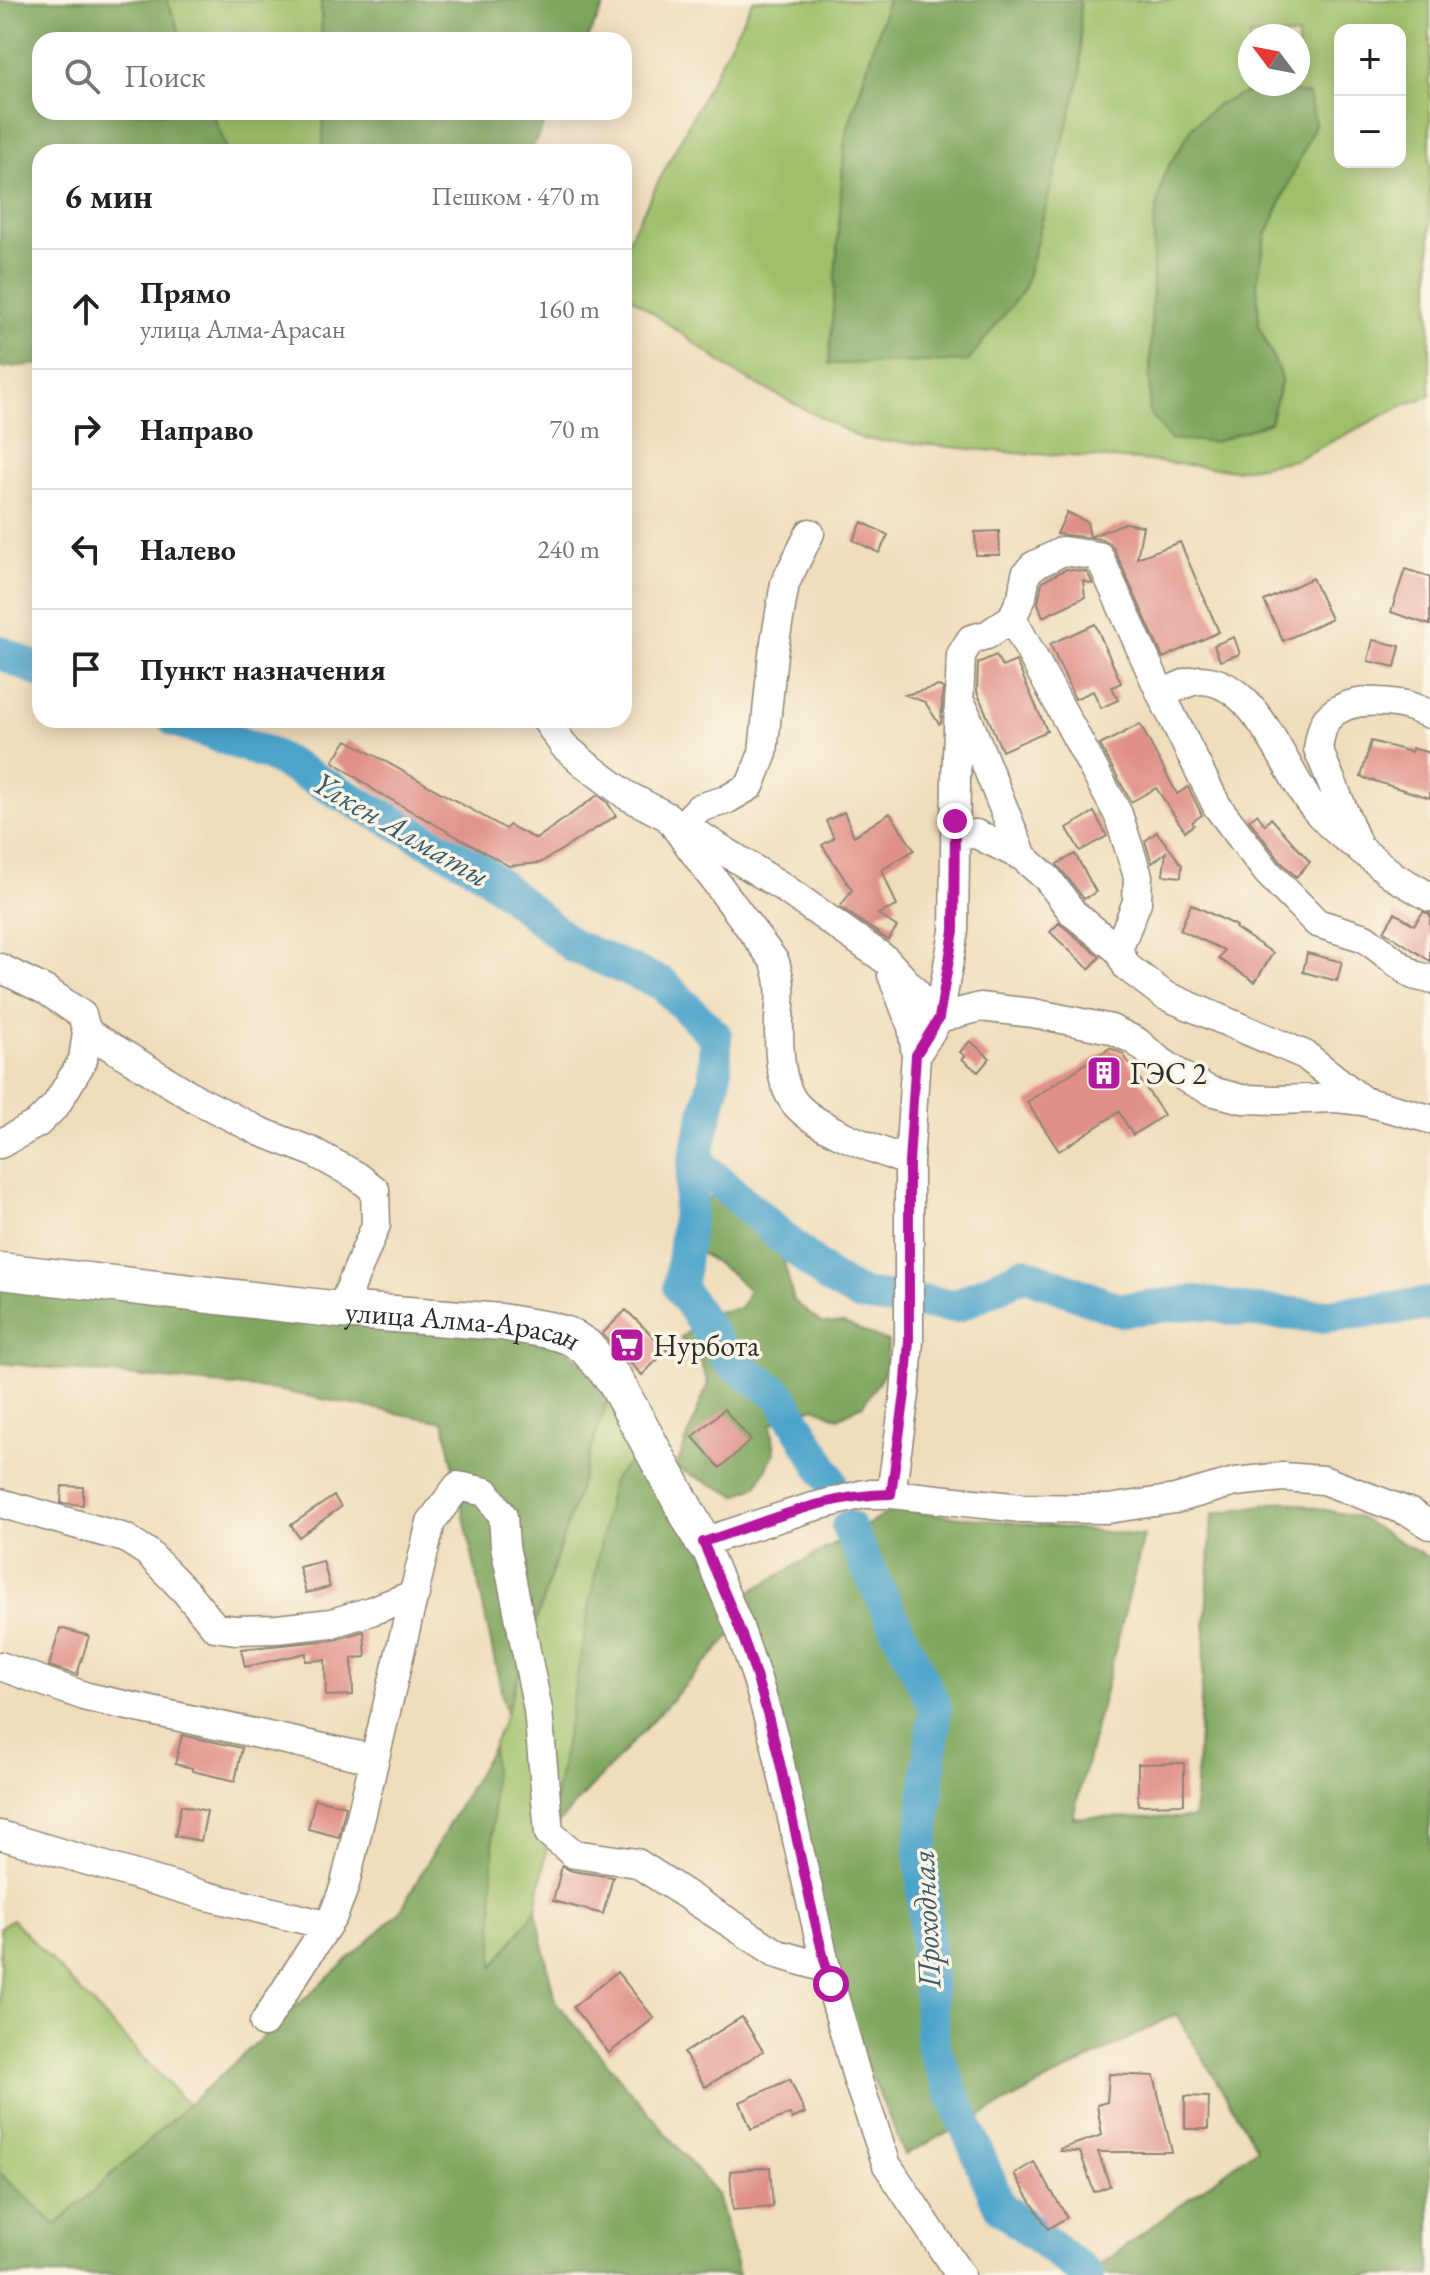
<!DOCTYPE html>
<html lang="ru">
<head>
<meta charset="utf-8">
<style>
  :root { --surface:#fff; --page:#f6f6f6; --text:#202124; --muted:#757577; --line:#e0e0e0 }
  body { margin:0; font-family:"EB Garamond",serif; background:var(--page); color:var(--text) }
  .controls { position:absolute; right:24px; top:24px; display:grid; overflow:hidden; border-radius:16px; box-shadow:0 4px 20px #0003 }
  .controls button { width:72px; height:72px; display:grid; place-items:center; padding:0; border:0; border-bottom:2px solid var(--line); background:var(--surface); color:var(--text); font:40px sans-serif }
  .compass { position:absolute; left:1238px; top:24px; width:72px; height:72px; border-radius:50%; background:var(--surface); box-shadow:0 4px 20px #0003; rotate:302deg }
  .stop { position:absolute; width:24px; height:24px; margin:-18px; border:6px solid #b5179e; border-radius:50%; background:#fff }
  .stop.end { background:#b5179e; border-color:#fff; box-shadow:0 2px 8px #0008 }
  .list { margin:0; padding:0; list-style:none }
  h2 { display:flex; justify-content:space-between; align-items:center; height:104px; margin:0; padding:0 32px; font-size:34px }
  h2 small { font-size:26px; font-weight:400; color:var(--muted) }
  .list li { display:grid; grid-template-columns:52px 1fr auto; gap:24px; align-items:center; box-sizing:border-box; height:120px; padding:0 32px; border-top:2px solid var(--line) }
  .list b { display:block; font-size:30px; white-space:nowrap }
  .list p { margin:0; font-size:26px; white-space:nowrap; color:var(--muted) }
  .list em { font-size:26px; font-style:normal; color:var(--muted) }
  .icon { flex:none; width:44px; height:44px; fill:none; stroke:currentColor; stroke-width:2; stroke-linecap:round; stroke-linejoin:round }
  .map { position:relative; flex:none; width:1430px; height:2275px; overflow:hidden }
  .search { position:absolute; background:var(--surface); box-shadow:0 4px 20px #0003; left:32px; top:32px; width:600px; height:88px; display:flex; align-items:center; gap:20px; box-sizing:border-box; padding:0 28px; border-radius:24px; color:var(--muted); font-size:30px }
  .panel { position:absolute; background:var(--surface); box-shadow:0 4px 20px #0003; left:32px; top:144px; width:600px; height:584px; border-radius:24px }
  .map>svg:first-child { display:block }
  .green { fill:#9ec069; stroke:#64764a; stroke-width:2; fill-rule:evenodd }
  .forest { fill:#7ea65d; stroke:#546844; stroke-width:2 }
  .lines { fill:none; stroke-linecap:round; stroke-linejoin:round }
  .river { stroke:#4ea4cb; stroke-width:34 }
  .building { fill:#e08f89 }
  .minor-casing { stroke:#8e8474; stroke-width:31 }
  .major-casing { stroke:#8e8474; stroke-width:39 }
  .minor { stroke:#fff; stroke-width:28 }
  .major { stroke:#fff; stroke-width:36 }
  .route { stroke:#b5179e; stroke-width:10 }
  .labels { text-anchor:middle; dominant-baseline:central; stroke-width:7; stroke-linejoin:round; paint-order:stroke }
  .poi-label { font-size:30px; fill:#2b2b2b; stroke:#fcf5e5; text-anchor:start }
  .street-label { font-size:30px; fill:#2b2b2b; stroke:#fcf5e5 }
  .water-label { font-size:32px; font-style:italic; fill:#395b6b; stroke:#fcf5e5 }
</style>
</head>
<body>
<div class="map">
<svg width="1430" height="2275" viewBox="0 0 1430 2275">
  <rect width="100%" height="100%" fill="#fcf5e5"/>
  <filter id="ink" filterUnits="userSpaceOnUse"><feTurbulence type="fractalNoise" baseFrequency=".0125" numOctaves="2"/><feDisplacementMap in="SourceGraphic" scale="16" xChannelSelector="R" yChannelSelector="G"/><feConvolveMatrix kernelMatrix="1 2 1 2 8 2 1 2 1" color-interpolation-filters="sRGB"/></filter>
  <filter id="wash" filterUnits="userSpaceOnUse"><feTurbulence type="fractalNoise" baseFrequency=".006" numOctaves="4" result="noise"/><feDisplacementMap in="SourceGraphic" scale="32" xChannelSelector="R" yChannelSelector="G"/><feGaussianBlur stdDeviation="1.8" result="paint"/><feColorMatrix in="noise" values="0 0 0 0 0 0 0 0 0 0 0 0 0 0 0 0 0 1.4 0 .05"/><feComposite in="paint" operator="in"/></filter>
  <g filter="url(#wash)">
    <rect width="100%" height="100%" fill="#f0ddbc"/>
    <!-- green -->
    <path class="green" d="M167,0H321L322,40H183Z
      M753,0H888L845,138L830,364L967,361L1081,74L1080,0H1430V396L1404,405L1295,460L1235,470L1141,460L1017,453L862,439L737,374L624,292V248ZM1340,30H1400V162H1340ZM1250,36H1298V84H1250ZM1315,124L1266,235L1257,282L1259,326L1282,379L1149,411Z
      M212,112H323V152H228Z
      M614,1379L649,1443L612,1481L536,1910L493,1968V1746L506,1714Z
      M12,1919L188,2105L56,2225L0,2173V1927Z"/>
    <!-- forest -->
    <path class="forest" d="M0,0H167L183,40H40V112H212L228,152H40V364L0,368Z
      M321,0H607L587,40H322Z
      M888,0H1080L1081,74L1024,289L968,361L829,364L845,138Z
      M1265,85L1309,95L1315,124L1266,235L1257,282L1259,326L1282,379L1270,422L1215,442L1169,439L1149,411L1154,223L1164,174L1193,126L1218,104Z
      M323,112H550L530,152H323Z
      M705,1197L721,1198L745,1224L783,1258L794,1301L821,1323H843L888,1342L886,1370L863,1405L838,1418L815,1407L771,1424L775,1452L757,1486L737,1496L676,1468L708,1383L700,1362L680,1338L717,1312L741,1308L749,1290L733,1275L692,1247Z
      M0,1271L522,1325L614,1379L506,1714L444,1422L276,1390L0,1363Z
      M649,1443L730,1603L893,1510L1144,1536L1073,1817L1194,1818L1212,1514L1284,1501L1358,1517L1430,1559V2275H1087L1257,2148L1176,2014L905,2155L826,1968L738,1628L549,1833L612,1480Z
      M493,1746V1967L536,1910L555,2001L717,2194L739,2275H0V2173L56,2225L399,1913Z"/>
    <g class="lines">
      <!-- river -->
      <path class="river" d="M0,652L40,671
        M175,720L269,754L480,869L573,946L663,984L715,1036V1078L695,1160L828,1277L860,1295L956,1306L1025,1273L1119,1310L1198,1302L1243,1310L1320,1316L1430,1304
        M695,1160L680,1288L729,1361L780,1395L830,1480
        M848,1527L935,1707L921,1850L933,2047L1000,2207L1087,2275"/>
    </g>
    <g id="blocks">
      <!-- building -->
      <path class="building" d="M1067,512L1087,522L1090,537L1125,523L1143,526L1137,558L1180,542L1219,632L1163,658L1114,549L1110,543L1101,539L1057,534Z
        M862,522L888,535L879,553L853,540Z
        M999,531L1000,555H976L975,532Z
        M1066,569L1087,572L1093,584L1083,581L1085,597L1043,617L1038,603L1042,582Z
        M1405,569L1430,577V625L1391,612Z
        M1312,578L1331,619L1283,641L1264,601Z
        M1095,624L1121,683L1112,687L1118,700L1101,708L1093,691L1075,699L1050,644Z
        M1234,637L1240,654L1220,661L1214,645Z
        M1373,640L1400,646L1395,667L1368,661Z
        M996,655L1002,667L1016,661L1047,731L1002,751L977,692L978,663Z
        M939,686L943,688L941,723L939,724L925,702L905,695Z
        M1140,724L1177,794L1188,787L1202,815L1192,822L1194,825L1185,831L1156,788L1131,802L1100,745Z
        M347,740L506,829L509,825L536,839L598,795L607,802L616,816L540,863L509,866L374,790L333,761Z
        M1371,741L1411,752L1412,748L1430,753V798L1361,777Z
        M844,812L854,836L890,813L914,850L882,870L897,906L878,914L897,927L888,940L840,907L852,890L822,845L834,838L826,821Z
        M1094,812L1107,836L1080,851L1067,828Z
        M1257,814L1265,825L1271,818L1310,862L1296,877L1281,862L1249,820Z
        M1157,832L1182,865L1181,877L1163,875L1166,852L1152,863L1145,841Z
        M1075,854L1096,892L1084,899L1057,864Z
        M1191,904L1236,926L1235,928L1273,953L1255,982L1219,959L1224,950L1180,930Z
        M1423,912L1430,914V961L1384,931L1395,913L1414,925Z
        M1059,923L1100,957L1089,969L1050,932Z
        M1307,953L1342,962L1337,981L1303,972Z
        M970,1041L990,1058L978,1072L962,1059L965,1056L960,1052Z
        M1110,1048L1123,1054L1164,1115L1133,1135L1119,1112L1059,1151L1027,1102Z
        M626,1310L667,1350L642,1375L602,1334Z
        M724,1409L751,1440L720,1468L693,1437Z
        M62,1486L83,1487V1505L61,1503Z
        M334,1496L341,1507L299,1537L291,1525Z
        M323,1561L330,1587L306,1593L299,1567Z
        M60,1628L89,1636L77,1675L49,1666Z
        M364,1631L366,1657L352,1658L353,1695L326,1696L325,1660L306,1661V1653L245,1667L241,1649L334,1640Z
        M182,1735L242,1748L235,1781L192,1771V1768L175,1764Z
        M1184,1763V1804L1138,1805V1764Z
        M315,1799L346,1806L339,1837L308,1829Z
        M181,1805L207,1811L201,1841L175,1836Z
        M562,1866L572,1871L613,1877L603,1914L553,1901Z
        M617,1972L654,2018L609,2053L573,2007Z
        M742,2017L763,2051L705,2087L684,2053Z
        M1109,2074L1154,2076L1172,2152H1098L1110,2186L1094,2192L1080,2152L1060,2151V2149L1102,2135L1097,2105L1107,2102Z
        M790,2079L805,2113L792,2119L790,2114L751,2129L740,2102Z
        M1185,2096L1209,2097L1208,2129H1185Z
        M1034,2162L1067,2217L1048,2229L1014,2174Z
        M770,2167L773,2207L733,2210L730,2171Z"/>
    </g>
  </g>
  <g filter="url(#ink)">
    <use href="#blocks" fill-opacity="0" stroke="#8e8474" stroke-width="2"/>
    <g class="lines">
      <defs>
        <path id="minor" d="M1012,618L1118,814L1138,876L1137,902L1118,950
          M1161,694C1173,690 1188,680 1201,680C1254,681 1282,763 1308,800C1320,816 1335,831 1352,843
          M963,707L1023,857L1048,879L1073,913L1118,950L1127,967L1164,995L1305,1055L1363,1101
          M1430,714C1420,711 1410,705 1400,704C1376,700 1344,699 1327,719C1321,727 1320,739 1318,749L1359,848L1395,877L1430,897
          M546,720L564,746L585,764L626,795L668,817L775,962C777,970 780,978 780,986C782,1001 778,1015 779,1030C779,1051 780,1084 794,1102C813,1128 878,1150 909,1162
          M679,823L781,886L886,960L939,1018
          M683,825L699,808L726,800L750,786L763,753L773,654L785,583L810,533
          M955,835L976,834L1023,857
          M0,968L47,991L82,1015L87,1032L83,1060L56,1105L38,1123L0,1144
          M892,975L912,1027L916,1055
          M939,1018L980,1007L1033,1013L1111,1029L1136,1041L1156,1058L1187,1079L1211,1091L1242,1099L1277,1100L1336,1098L1363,1101L1430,1119
          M87,1032L198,1100L261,1132L313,1152L357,1176L375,1190L376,1225L341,1310
          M891,1494L905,1394L909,1340V1162L916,1055L939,1018L954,931L956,779L961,655L971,639L987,635L1012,618L1022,597L1026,574L1033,566L1063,551L1099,556L1161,694L1217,806L1268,873L1317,923L1365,938L1413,975L1430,979
          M0,1503L125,1538L147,1552L186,1592L215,1627L235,1630L277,1629L332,1623L371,1611L415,1594
          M0,1666L87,1697L374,1759
          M0,1835L207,1896L326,1925
          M264,2023L333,1916L344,1888L431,1522L458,1486L486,1492L503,1516L505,1546L538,1710L549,1833L574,1854L637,1863L778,1954L826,1968
          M960,2275L887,2165L858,2081L826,1968L775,1742L757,1679L739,1627L703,1542L809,1508L864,1494H891L1021,1508L1108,1509L1175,1499L1235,1482L1283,1477L1323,1480L1411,1513L1430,1525"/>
        <g id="major">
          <path id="s1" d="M0,1271L341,1310L501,1322L549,1330L569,1336L585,1346L614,1379L703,1542"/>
        </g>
      </defs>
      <!-- minor casing -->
      <use href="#minor" class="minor-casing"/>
      <!-- major casing -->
      <use href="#major" class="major-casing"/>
      <!-- minor -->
      <use href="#minor" class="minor"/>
      <!-- major -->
      <use href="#major" class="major"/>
    </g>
  </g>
  <g class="lines" filter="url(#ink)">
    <!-- route -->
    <path class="route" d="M831,1984C802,1884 789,1779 757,1679C743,1632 722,1587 703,1542C763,1523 827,1494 891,1494L905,1394L909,1340V1162L916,1055L939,1018L954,931L955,821"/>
  </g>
  <!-- icons -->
  <defs>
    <symbol id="building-square" viewBox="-11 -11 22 22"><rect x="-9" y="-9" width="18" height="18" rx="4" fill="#b5179e" stroke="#fcf5e5"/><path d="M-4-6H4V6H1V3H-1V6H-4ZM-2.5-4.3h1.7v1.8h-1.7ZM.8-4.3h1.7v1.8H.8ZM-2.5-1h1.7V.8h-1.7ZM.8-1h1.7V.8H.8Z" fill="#fff"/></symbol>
    <symbol id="supermarket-square" viewBox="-11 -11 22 22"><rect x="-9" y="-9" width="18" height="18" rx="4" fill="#b5179e" stroke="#fcf5e5"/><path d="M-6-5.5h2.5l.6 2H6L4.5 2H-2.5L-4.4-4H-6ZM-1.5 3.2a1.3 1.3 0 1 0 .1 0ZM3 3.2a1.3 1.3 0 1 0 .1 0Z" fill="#fff"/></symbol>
  </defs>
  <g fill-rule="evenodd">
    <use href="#building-square" x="1084" y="1053" width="40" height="40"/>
    <use href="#supermarket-square" x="607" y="1325" width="40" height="40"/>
  </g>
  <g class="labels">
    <!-- poi labels -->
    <g class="poi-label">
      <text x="1130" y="1073">ГЭС 2</text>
      <text x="653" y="1345">Нурбота</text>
    </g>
    <!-- street labels -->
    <g class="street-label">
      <text stroke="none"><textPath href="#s1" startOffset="466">улица Алма-Арасан</textPath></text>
    </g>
    <!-- water labels -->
    <g class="water-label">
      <text transform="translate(401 829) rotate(30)">Үлкен Алматы</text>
      <text transform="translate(926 1919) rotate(-93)">Проходная</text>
    </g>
  </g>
</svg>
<div class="controls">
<button>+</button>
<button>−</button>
</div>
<svg class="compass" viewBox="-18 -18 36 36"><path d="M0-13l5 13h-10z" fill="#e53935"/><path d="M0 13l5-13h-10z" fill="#757577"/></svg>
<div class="stop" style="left:831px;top:1984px"></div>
<div class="stop end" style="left:955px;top:821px"></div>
<div class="search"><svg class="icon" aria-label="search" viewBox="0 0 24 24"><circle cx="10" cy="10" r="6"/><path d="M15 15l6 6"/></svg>Поиск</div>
<section class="panel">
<h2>6 мин<small>Пешком · 470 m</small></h2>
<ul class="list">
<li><svg class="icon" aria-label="ahead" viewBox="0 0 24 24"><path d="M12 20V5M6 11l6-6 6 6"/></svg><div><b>Прямо</b><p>улица Алма-Арасан</p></div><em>160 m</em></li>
<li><svg class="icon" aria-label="right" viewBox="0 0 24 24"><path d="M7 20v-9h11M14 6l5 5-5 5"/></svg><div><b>Направо</b></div><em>70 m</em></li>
<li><svg class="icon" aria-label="left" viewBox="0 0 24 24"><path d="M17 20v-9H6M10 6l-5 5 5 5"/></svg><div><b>Налево</b></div><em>240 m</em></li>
<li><svg class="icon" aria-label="arrive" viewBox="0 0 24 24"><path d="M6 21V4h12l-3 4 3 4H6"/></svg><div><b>Пункт назначения</b></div></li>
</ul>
</section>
</div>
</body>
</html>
